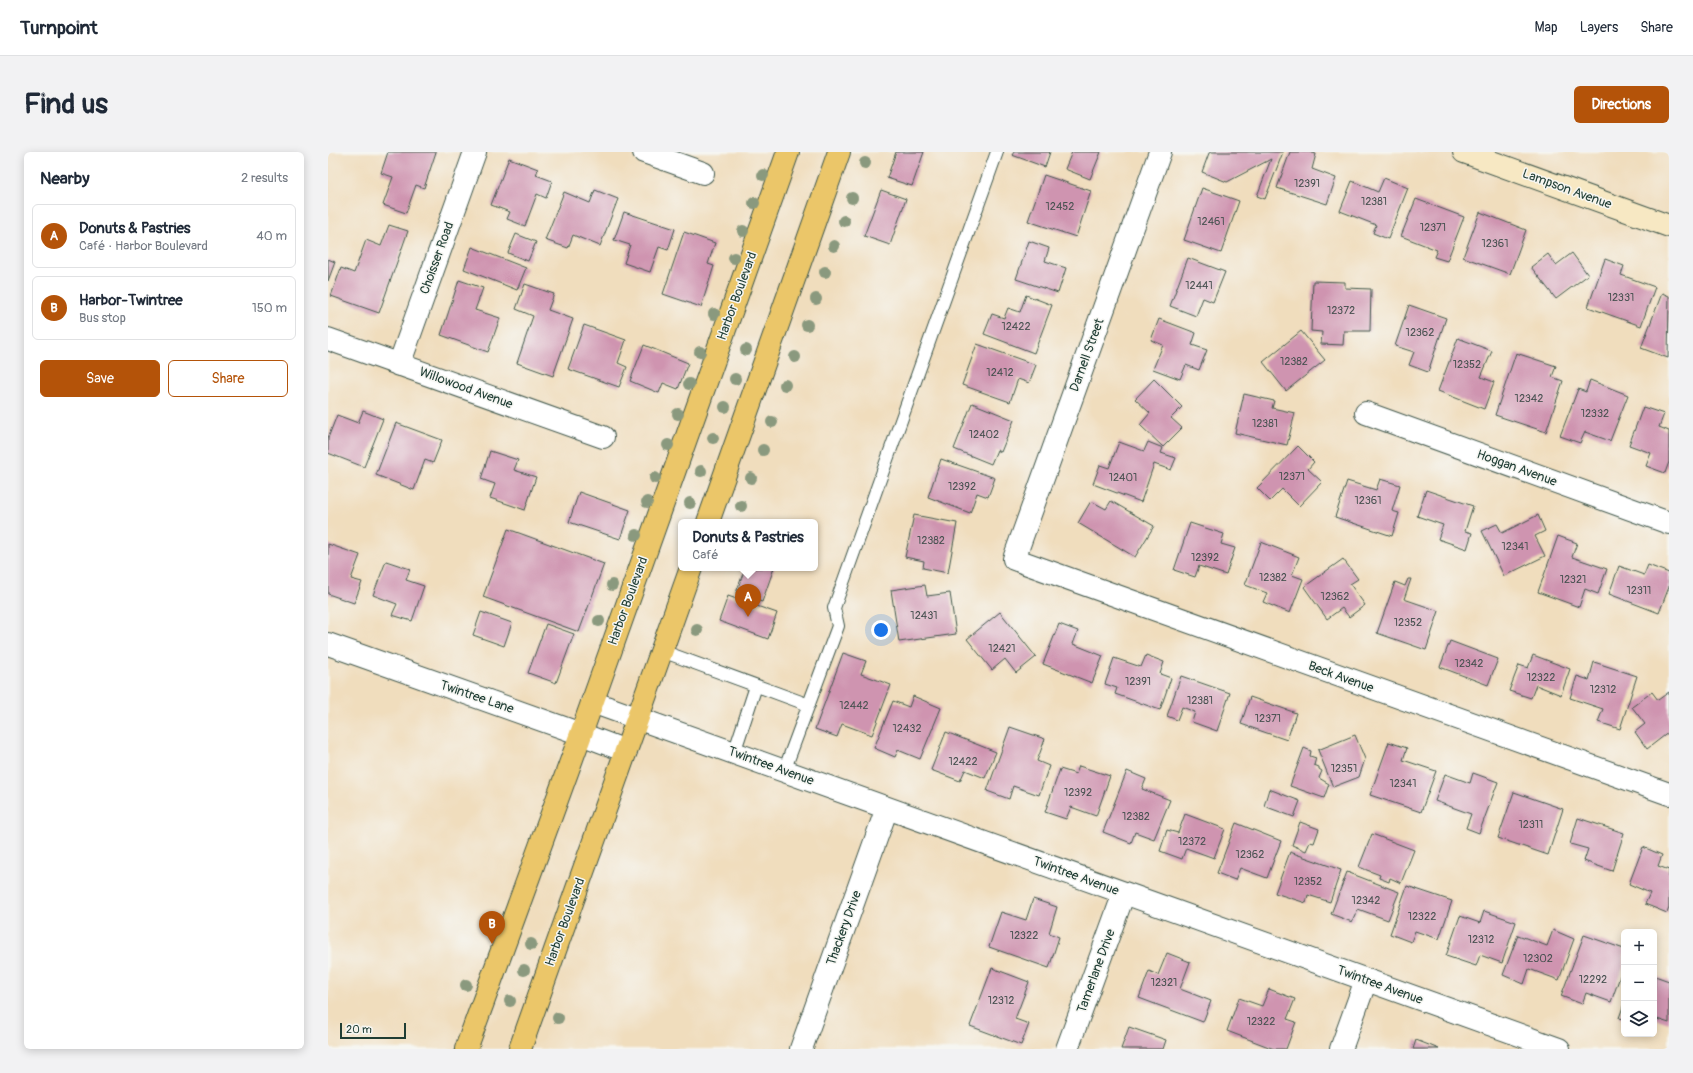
<!DOCTYPE html>
<html lang="en">
<head>
<meta charset="utf-8">
<style>
  :root { --surface:#fff; --page:#f2f2f3; --text:#1f2937; --muted:#747a83; --line:#e0e1e3; --accent:#b45309 }
  body { margin:0; font-family:Pangolin,sans-serif; background:var(--page); color:var(--text) }
  .controls { position:absolute; right:12px; bottom:12px; display:grid; overflow:hidden; border-radius:6px; box-shadow:0 2px 10px #0003 }
  .controls button { width:36px; height:36px; display:grid; place-items:center; padding:0; border:0; border-bottom:1px solid var(--line); background:var(--surface); color:var(--text); font:20px sans-serif }
  .scale { position:absolute; left:12px; bottom:10px; width:66px; box-sizing:border-box; padding-left:4px; border:2px solid #1f3d34; border-top:0; font-size:11px; line-height:14px; white-space:nowrap; color:#1f3d34; -webkit-text-stroke:3px #f6f6f2; paint-order:stroke }
  .you { position:absolute; left:553px; top:478px; width:14px; height:14px; margin:-10px; border:3px solid #fff; border-radius:50%; background:#1a73e8; box-shadow:0 0 0 6px #1a73e833 }
  .badge { display:grid; place-items:center; width:26px; height:26px; border-radius:50%; background:var(--accent); color:#fff; font-size:13px; font-weight:700 }
  .pin { position:absolute; translate:-50% -33px; filter:drop-shadow(0 1px 2px #0008) }
  .pin::after { content:''; position:absolute; top:21px; width:14px; height:12px; background:inherit; clip-path:polygon(0 0,100% 0,50% 100%) }
  .popup { position:absolute; left:350px; top:367px; width:140px; height:52px; box-sizing:border-box; display:grid; place-content:center; border-radius:6px; background:var(--surface); filter:drop-shadow(0 1px 3px #0005); font-size:13px; white-space:nowrap; color:var(--muted) }
  .popup b { font-size:15px; color:var(--text) }
  .popup::after { content:''; position:absolute; left:50%; top:100%; margin-left:-8px; border:8px solid transparent; border-top-color:var(--surface) }
  .list { margin:0; padding:0; list-style:none }
  h2 { display:flex; justify-content:space-between; align-items:center; height:52px; margin:0; padding:0 16px; font-size:17px }
  h2 small { font-size:13px; font-weight:400; color:var(--muted) }
  .list li { display:grid; grid-template-columns:26px 1fr auto; gap:12px; align-items:center; box-sizing:border-box; height:64px; margin:0 8px 8px; padding:0 8px; border:1px solid var(--line); border-radius:6px }
  .list b { display:block; font-size:15px; white-space:nowrap }
  .list p { margin:0; font-size:13px; white-space:nowrap; color:var(--muted) }
  .list em { font-size:13px; font-style:normal; color:var(--muted) }
  .actions { display:flex; gap:8px; padding:12px 16px }
  .actions a { flex:1; padding:9px 0; border:1px solid var(--accent); border-radius:6px; text-align:center; font-size:14px; color:var(--accent) }
  .actions .main { background:var(--accent); color:#fff }
  .icon { flex:none; width:22px; height:22px; fill:none; stroke:currentColor; stroke-width:2; stroke-linecap:round; stroke-linejoin:round }
  .map { position:relative; flex:none; width:1341px; height:897px; overflow:hidden; border-radius:6px }
  header { display:flex; align-items:center; gap:24px; box-sizing:border-box; height:56px; padding:0 20px; background:var(--surface); border-bottom:1px solid var(--line) }
  header strong { font-size:19px }
  nav { display:flex; gap:22px; margin-inline-start:auto; font-size:14px }
  .intro { display:flex; align-items:center; justify-content:space-between; box-sizing:border-box; height:96px; padding:0 24px }
  h1 { margin:0; font-size:28px }
  .button { padding:10px 18px; border-radius:6px; background:var(--accent); color:#fff; font-size:14px; font-weight:700 }
  main { display:flex; gap:24px; padding:0 24px }
  aside { flex:1; background:var(--surface); border-radius:6px; box-shadow:0 2px 10px #0003 }
  .map>svg:first-child { display:block }
  .building { fill:#cf94b0 }
  .lines { fill:none; stroke-linecap:round; stroke-linejoin:round }
  .lane-casing { stroke:#3e5549; stroke-width:14 }
  .street-casing { stroke:#3e5549; stroke-width:24 }
  .secondary-casing { stroke:#3e5549; stroke-width:24 }
  .primary-casing { stroke:#3e5549; stroke-width:24 }
  .lane { stroke:#fff; stroke-width:12 }
  .street { stroke:#fff; stroke-width:22 }
  .secondary { stroke:#f7e8c3; stroke-width:22 }
  .primary { stroke:#ebc669; stroke-width:22 }
  .tree { fill:#8a997e }
  .labels { text-anchor:middle; dominant-baseline:central; stroke-width:3; stroke-linejoin:round; paint-order:stroke }
  .number-label { font-size:11px; fill:#4b5353 }
  .street-label { font-size:13px; fill:#1f3d34; stroke:#f6f6f2 }
</style>
</head>
<body>
<header>
<strong>Turnpoint</strong>
<nav><a>Map</a><a>Layers</a><a>Share</a></nav>
</header>
<div class="intro"><h1>Find us</h1><a class="button">Directions</a></div>
<main>
<aside>
<h2>Nearby<small>2 results</small></h2>
<ul class="list">
<li><span class="badge">A</span><div><b>Donuts &amp; Pastries</b><p>Café · Harbor Boulevard</p></div><em>40 m</em></li>
<li><span class="badge">B</span><div><b>Harbor-Twintree</b><p>Bus stop</p></div><em>150 m</em></li>
</ul>
<div class="actions"><a class="main">Save</a><a>Share</a></div>
</aside>
<div class="map">
<svg width="1341" height="897" viewBox="0 0 1341 897">
  <rect width="100%" height="100%" fill="#f6f6f2"/>
  <filter id="ink" filterUnits="userSpaceOnUse"><feTurbulence type="fractalNoise" baseFrequency=".025" numOctaves="2"/><feDisplacementMap in="SourceGraphic" scale="8" xChannelSelector="R" yChannelSelector="G"/><feConvolveMatrix kernelMatrix="1 2 1 2 8 2 1 2 1" color-interpolation-filters="sRGB"/></filter>
  <filter id="wash" filterUnits="userSpaceOnUse"><feTurbulence type="fractalNoise" baseFrequency=".012" numOctaves="4" result="noise"/><feDisplacementMap in="SourceGraphic" scale="16" xChannelSelector="R" yChannelSelector="G"/><feGaussianBlur stdDeviation="0.9" result="paint"/><feColorMatrix in="noise" values="0 0 0 0 0 0 0 0 0 0 0 0 0 0 0 0 0 1.4 0 .05"/><feComposite in="paint" operator="in"/></filter>
  <g filter="url(#wash)">
    <rect width="100%" height="100%" fill="#f0ddbd"/>
    <g id="blocks">
      <!-- building -->
      <path class="building" d="M60,0H108L96,36L88,33L78,61L55,53L65,25L53,21Z
        M568,0H596L584,34L559,26Z
        M686,0H722L717,15L684,3Z
        M744,0H773L762,27L737,17Z
        M883,0H955L937,47L929,44L943,7L899,30L874,20L881,1Z
        M962,0H981L988,2L984,17L1008,26L999,52L949,36Z
        M181,6L210,17L208,23L224,29L218,46L209,42L197,74L179,67L182,60L163,53Z
        M716,23L763,39L748,85L700,69Z
        M1056,26L1080,36L1060,87L1045,81L1048,73L1012,59L1024,29L1050,40Z
        M874,36L911,49L893,101L856,88Z
        M267,38L290,47L272,94L245,83L240,96L217,88L236,40L262,51Z
        M553,38L578,47L562,93L536,84Z
        M1088,47L1136,65L1119,109L1106,105L1109,98L1073,84Z
        M296,60L347,77L340,98L331,95L322,120L296,111L302,93L286,88Z
        M1152,60L1198,78L1182,122L1135,105Z
        M61,73L80,79L51,161L3,144L13,116L26,121L38,88L53,94Z
        M356,80L387,91L380,112L386,114L373,155L335,142Z
        M188,82L208,90L200,109L180,101Z
        M701,89L721,96L717,109L738,116L730,141L688,127Z
        M144,95L198,116L189,138L136,117Z
        M1244,101L1260,123L1228,147L1203,115L1220,102L1228,113Z
        M860,106L897,120L885,150L875,146L868,164L842,154Z
        M0,107L7,110L0,129Z
        M1277,107L1296,114L1293,123L1327,135L1313,174L1260,155Z
        M131,128L155,136L147,158L172,166L160,200L113,183Z
        M985,129L1017,130V136L1043,137L1042,179H1016L1015,193L993,192L994,180L983,179Z
        M197,132L226,142L220,158L245,167L225,224L189,211L205,164L188,157Z
        M1334,141L1341,144L1340,206L1313,196Z
        M698,143L724,153L706,201L656,182L664,162L676,166L680,156L692,160Z
        M1081,153L1118,166L1100,220L1081,213L1086,200L1067,194Z
        M831,167L868,181L864,193L879,198L871,218L858,213L852,227L825,217L835,193L823,188Z
        M256,173L298,188L290,211L299,215L291,235L240,217Z
        M973,179L997,208L958,239L935,210Z
        M1130,186L1164,199L1153,225L1166,230L1156,257L1110,239Z
        M649,192L708,213L701,231L690,227L682,250L634,233Z
        M316,193L360,211L350,237L335,231L331,241L302,229Z
        M1188,201L1228,214L1224,225L1235,229L1218,280L1167,263Z
        M826,227L854,255L843,266L854,276L835,295L812,273L822,261L807,247Z
        M1262,228L1300,243L1282,289L1257,280L1252,291L1232,284L1250,237L1258,240Z
        M916,242L946,249L944,256L967,261L959,293L907,281Z
        M644,251L686,268L673,300L669,298L663,312L626,297Z
        M1315,255L1336,262L1331,275L1341,279V310L1337,321L1318,314L1323,301L1301,293Z
        M35,259L55,267L36,315L0,301V286L9,263L30,271Z
        M68,271L114,288L105,311L97,308L86,338L48,323Z
        M791,290L816,299L820,290L835,296L833,301L848,306L843,318L826,312L813,350L765,332L772,313L781,316Z
        M970,294L986,310L980,317L994,330L971,354L954,337L942,349L929,336Z
        M162,299L190,308L186,318L208,325L197,358L162,346L167,332L153,327Z
        M613,307L667,326L660,345L649,341L642,361L600,345Z
        M1052,327L1072,333L1064,359L1071,361L1064,384L1007,365L1019,329L1048,338Z
        M1098,338L1145,354L1137,379L1144,381L1139,397L1110,387L1115,373L1089,364Z
        M251,340L302,358L292,387L241,370Z
        M763,349L778,357L783,349L826,374L807,405L750,371Z
        M586,363L629,371L620,421L595,416L596,409L577,405Z
        M1210,363L1217,379L1207,384L1217,404L1176,424L1154,379L1169,372L1174,381Z
        M862,371L896,382L893,392L907,396L898,423L871,414L867,425L846,418Z
        M180,377L276,412L251,480L155,445Z
        M1230,384L1249,391L1244,405L1279,417L1270,442L1257,437L1251,455L1210,440Z
        M933,390L971,405L964,423L975,427L962,461L935,450L939,441L917,433Z
        M0,392L32,403L23,427L34,430L26,451L0,442Z
        M1015,407L1030,427L1022,432L1037,453L1021,465L1014,456L999,467L976,435Z
        M58,409L82,417L78,428L96,434L84,469L64,463L69,452L45,443Z
        M1320,413L1341,421V435L1331,461L1281,442L1291,414L1316,423Z
        M417,416H446L434,450L408,441Z
        M1080,427H1083L1076,447L1111,459L1098,498L1049,481L1067,430L1077,434Z
        M597,433L599,444L622,441L628,482L571,490L563,438Z
        M400,444L449,461L440,487L391,469Z
        M153,460L184,471L176,494L145,483Z
        M672,460L708,505L688,521L677,507L664,518L639,487Z
        M218,472L246,482L228,531L200,521Z
        M731,472L750,479L745,492L775,504L764,531L715,512Z
        M1122,489L1170,507L1160,533L1112,515Z
        M515,501L538,509L533,522L563,533L544,583L514,572L509,585L487,577Z
        M818,503L836,510L832,522L843,526L832,558L787,542L789,536L777,532L786,506L813,515Z
        M1205,503L1242,517L1233,543L1208,533L1203,546L1181,539L1191,513L1200,516Z
        M1266,510L1309,524L1292,577L1270,570L1275,557L1242,546L1249,524L1261,528Z
        M853,524L902,541L889,579L864,570L867,560L854,555L849,568L839,564Z
        M1324,540L1330,548L1341,540V580L1319,597L1307,580L1317,572L1304,555Z
        M585,544L613,556L592,607L570,598L567,605L546,596L565,549L581,555Z
        M922,545L968,561L959,588L913,572Z
        M682,575L717,587L709,609L721,614L711,643L685,634L681,647L659,639Z
        M618,580L668,600L657,626L637,618L632,629L603,618Z
        M1027,583L1037,607L1031,625L1005,635L990,598Z
        M1061,590L1079,596L1075,608L1108,619L1093,660L1042,643Z
        M976,596L983,599L982,604L988,606L986,613L991,615V617L994,619L991,626L1001,632L996,646L962,634Z
        M751,614L782,624L768,664L743,655L738,667L717,660L732,617L748,622Z
        M799,619L818,627L814,637L842,648L826,687L807,680L803,691L775,680Z
        M1145,621L1170,630L1151,681L1138,676L1143,662L1107,649L1117,622L1142,631Z
        M941,637L972,649L966,665L936,654Z
        M1186,640L1235,657L1220,703L1170,686Z
        M857,662L897,677L886,706L858,696L854,707L832,699L839,678L850,681Z
        M1250,666L1296,681L1284,719L1256,709L1260,697L1242,692Z
        M972,670L991,677L986,691L982,690L978,699L964,693Z
        M908,671L953,689L939,726L912,716L907,728L889,721Z
        M1044,682L1086,698L1073,731L1062,726L1061,730L1051,726L1052,723L1031,715Z
        M1315,695L1334,703L1330,714L1341,718V756L1339,761L1317,752L1322,741L1301,732Z
        M962,700L1013,718L1002,750L980,743L978,751L947,741Z
        M1019,720L1071,740L1060,768L1030,757L1024,770L1003,762Z
        M1079,734L1124,749L1111,787L1087,779L1083,790L1062,782Z
        M705,747L729,755L721,781L731,785L721,816L661,795L673,760L698,768Z
        M1156,759L1188,770L1174,811L1152,803L1148,814L1118,804L1132,764L1152,771Z
        M1225,778L1246,787L1231,828L1201,817L1196,832L1175,823L1190,783L1219,794Z
        M1256,783L1296,797V813L1283,850L1258,841L1254,852L1233,844Z
        M839,801L862,810L852,837L883,849L875,870L811,846L821,819L830,823Z
        M664,816L701,830L687,867L701,872L693,893L642,874Z
        M1327,824L1341,829V871L1326,866Z
        M941,837L967,847L959,867L968,870L958,897H946L899,879L911,846L934,854Z
        M1296,852V867L1291,866Z
        M801,875L838,888L835,897H793Z
        M1088,888L1111,897H1085Z"/>
    </g>
  </g>
  <g filter="url(#ink)">
    <use href="#blocks" fill-opacity="0" stroke="#3e5549" stroke-width="1"/>
    <g class="lines">
      <defs>
        <path id="lane" d="M334,499L481,553
          M406,601L428,534
          M456,619L510,474L506,456L669,0"/>
        <path id="street" d="M316,0L375,21
          M832,0L686,407L1341,642
          M0,187L275,285
          M71,213L147,0
          M1038,261L1341,371
          M0,492L253,582L298,599
          M264,550L1231,897
          M473,897L559,656
          M739,897L796,741
          M1013,897L1038,828"/>
        <path id="secondary" d="M1136,0L1341,74"/>
        <path id="primary" d="M380,370L511,0
          M138,897L253,582L460,0
          M192,897L363,416"/>
      </defs>
      <!-- lane casing -->
      <use href="#lane" class="lane-casing"/>
      <!-- street casing -->
      <use href="#street" class="street-casing"/>
      <!-- secondary casing -->
      <use href="#secondary" class="secondary-casing"/>
      <!-- primary casing -->
      <use href="#primary" class="primary-casing"/>
      <!-- lane -->
      <use href="#lane" class="lane"/>
      <!-- street -->
      <use href="#street" class="street"/>
      <!-- secondary -->
      <use href="#secondary" class="secondary"/>
      <!-- primary -->
      <use href="#primary" class="primary"/>
    </g>
    <!-- trees -->
    <g class="tree">
      <circle cx="537" cy="11" r="6"/>
      <circle cx="435" cy="23" r="6"/>
      <circle cx="524" cy="46" r="6"/>
      <circle cx="426" cy="51" r="6"/>
      <circle cx="516" cy="69" r="6"/>
      <circle cx="415" cy="79" r="6"/>
      <circle cx="506" cy="94" r="6"/>
      <circle cx="406" cy="106" r="6"/>
      <circle cx="497" cy="120" r="6"/>
      <circle cx="488" cy="147" r="6"/>
      <circle cx="386" cy="162" r="6"/>
      <circle cx="479" cy="173" r="6"/>
      <circle cx="418" cy="198" r="6"/>
      <circle cx="372" cy="200" r="6"/>
      <circle cx="467" cy="205" r="6"/>
      <circle cx="407" cy="227" r="6"/>
      <circle cx="361" cy="232" r="6"/>
      <circle cx="457" cy="233" r="6"/>
      <circle cx="397" cy="255" r="6"/>
      <circle cx="350" cy="262" r="6"/>
      <circle cx="444" cy="270" r="6"/>
      <circle cx="385" cy="286" r="6"/>
      <circle cx="340" cy="293" r="6"/>
      <circle cx="435" cy="298" r="6"/>
      <circle cx="373" cy="319" r="6"/>
      <circle cx="327" cy="326" r="6"/>
      <circle cx="423" cy="326" r="6"/>
      <circle cx="319" cy="350" r="6"/>
      <circle cx="362" cy="351" r="6"/>
      <circle cx="413" cy="354" r="6"/>
      <circle cx="308" cy="383" r="6"/>
      <circle cx="284" cy="433" r="6"/>
      <circle cx="271" cy="469" r="6"/>
      <circle cx="369" cy="478" r="6"/>
      <circle cx="203" cy="792" r="6"/>
      <circle cx="196" cy="818" r="6"/>
      <circle cx="138" cy="833" r="6"/>
      <circle cx="182" cy="849" r="6"/>
      <circle cx="230" cy="866" r="6"/>
    </g>
  </g>
  <g class="labels">
    <!-- number labels -->
    <g class="number-label">
      <text x="979" y="31">12391</text>
      <text x="1046" y="49">12381</text>
      <text x="732" y="54">12452</text>
      <text x="883" y="69">12461</text>
      <text x="1105" y="75">12371</text>
      <text x="1167" y="91">12361</text>
      <text x="871" y="133">12441</text>
      <text x="1293" y="145">12331</text>
      <text x="1013" y="158">12372</text>
      <text x="688" y="174">12422</text>
      <text x="1092" y="180">12362</text>
      <text x="966" y="209">12382</text>
      <text x="1139" y="212">12352</text>
      <text x="672" y="220">12412</text>
      <text x="1201" y="246">12342</text>
      <text x="1267" y="261">12332</text>
      <text x="937" y="271">12381</text>
      <text x="656" y="282">12402</text>
      <text x="964" y="324">12371</text>
      <text x="795" y="325">12401</text>
      <text x="634" y="334">12392</text>
      <text x="1040" y="348">12361</text>
      <text x="603" y="388">12382</text>
      <text x="1187" y="394">12341</text>
      <text x="877" y="405">12392</text>
      <text x="945" y="425">12382</text>
      <text x="1245" y="427">12321</text>
      <text x="1311" y="438">12311</text>
      <text x="1007" y="444">12362</text>
      <text x="596" y="463">12431</text>
      <text x="1080" y="470">12352</text>
      <text x="674" y="496">12421</text>
      <text x="1141" y="511">12342</text>
      <text x="1213" y="525">12322</text>
      <text x="810" y="529">12391</text>
      <text x="1275" y="537">12312</text>
      <text x="872" y="548">12381</text>
      <text x="526" y="553">12442</text>
      <text x="940" y="566">12371</text>
      <text x="579" y="576">12432</text>
      <text x="635" y="609">12422</text>
      <text x="1016" y="616">12351</text>
      <text x="1075" y="631">12341</text>
      <text x="750" y="640">12392</text>
      <text x="808" y="664">12382</text>
      <text x="1203" y="672">12311</text>
      <text x="864" y="689">12372</text>
      <text x="922" y="702">12362</text>
      <text x="980" y="729">12352</text>
      <text x="1038" y="748">12342</text>
      <text x="1094" y="764">12322</text>
      <text x="696" y="783">12322</text>
      <text x="1153" y="787">12312</text>
      <text x="1210" y="806">12302</text>
      <text x="1265" y="827">12292</text>
      <text x="836" y="830">12321</text>
      <text x="673" y="848">12312</text>
      <text x="933" y="869">12322</text>
    </g>
    <!-- street labels -->
    <g class="street-label">
      <text transform="translate(1239 37) rotate(20)">Lampson Avenue</text>
      <text transform="translate(109 106) rotate(-70)">Choisser Road</text>
      <text transform="translate(409 144) rotate(-70)">Harbor Boulevard</text>
      <text transform="translate(759 203) rotate(-70)">Darnell Street</text>
      <text transform="translate(138 236) rotate(20)">Willowood Avenue</text>
      <text transform="translate(1189 316) rotate(20)">Hoggan Avenue</text>
      <text transform="translate(300 449) rotate(-70)">Harbor Boulevard</text>
      <text transform="translate(1013 525) rotate(20)">Beck Avenue</text>
      <text transform="translate(149 545) rotate(19)">Twintree Lane</text>
      <text transform="translate(443 614) rotate(20)">Twintree Avenue</text>
      <text transform="translate(748 724) rotate(20)">Twintree Avenue</text>
      <text transform="translate(237 770) rotate(-70)">Harbor Boulevard</text>
      <text transform="translate(516 776) rotate(-70)">Thackery Drive</text>
      <text transform="translate(768 819) rotate(-70)">Tamerlane Drive</text>
      <text transform="translate(1052 833) rotate(20)">Twintree Avenue</text>
    </g>
  </g>
</svg>
<div class="controls">
<button>+</button>
<button>−</button>
<button><svg class="icon" aria-label="layers" viewBox="0 0 24 24"><path d="M12 4l9 5-9 5-9-5zM3 14l9 5 9-5"/></svg></button>
</div>
<div class="scale">20 m</div>
<div class="you"></div>
<div class="pin badge" style="left:420px;top:465px">A</div>
<div class="popup"><b>Donuts &amp; Pastries</b>Café</div>
<div class="pin badge" style="left:164px;top:792px">B</div>
</div>
</main>
</body>
</html>
